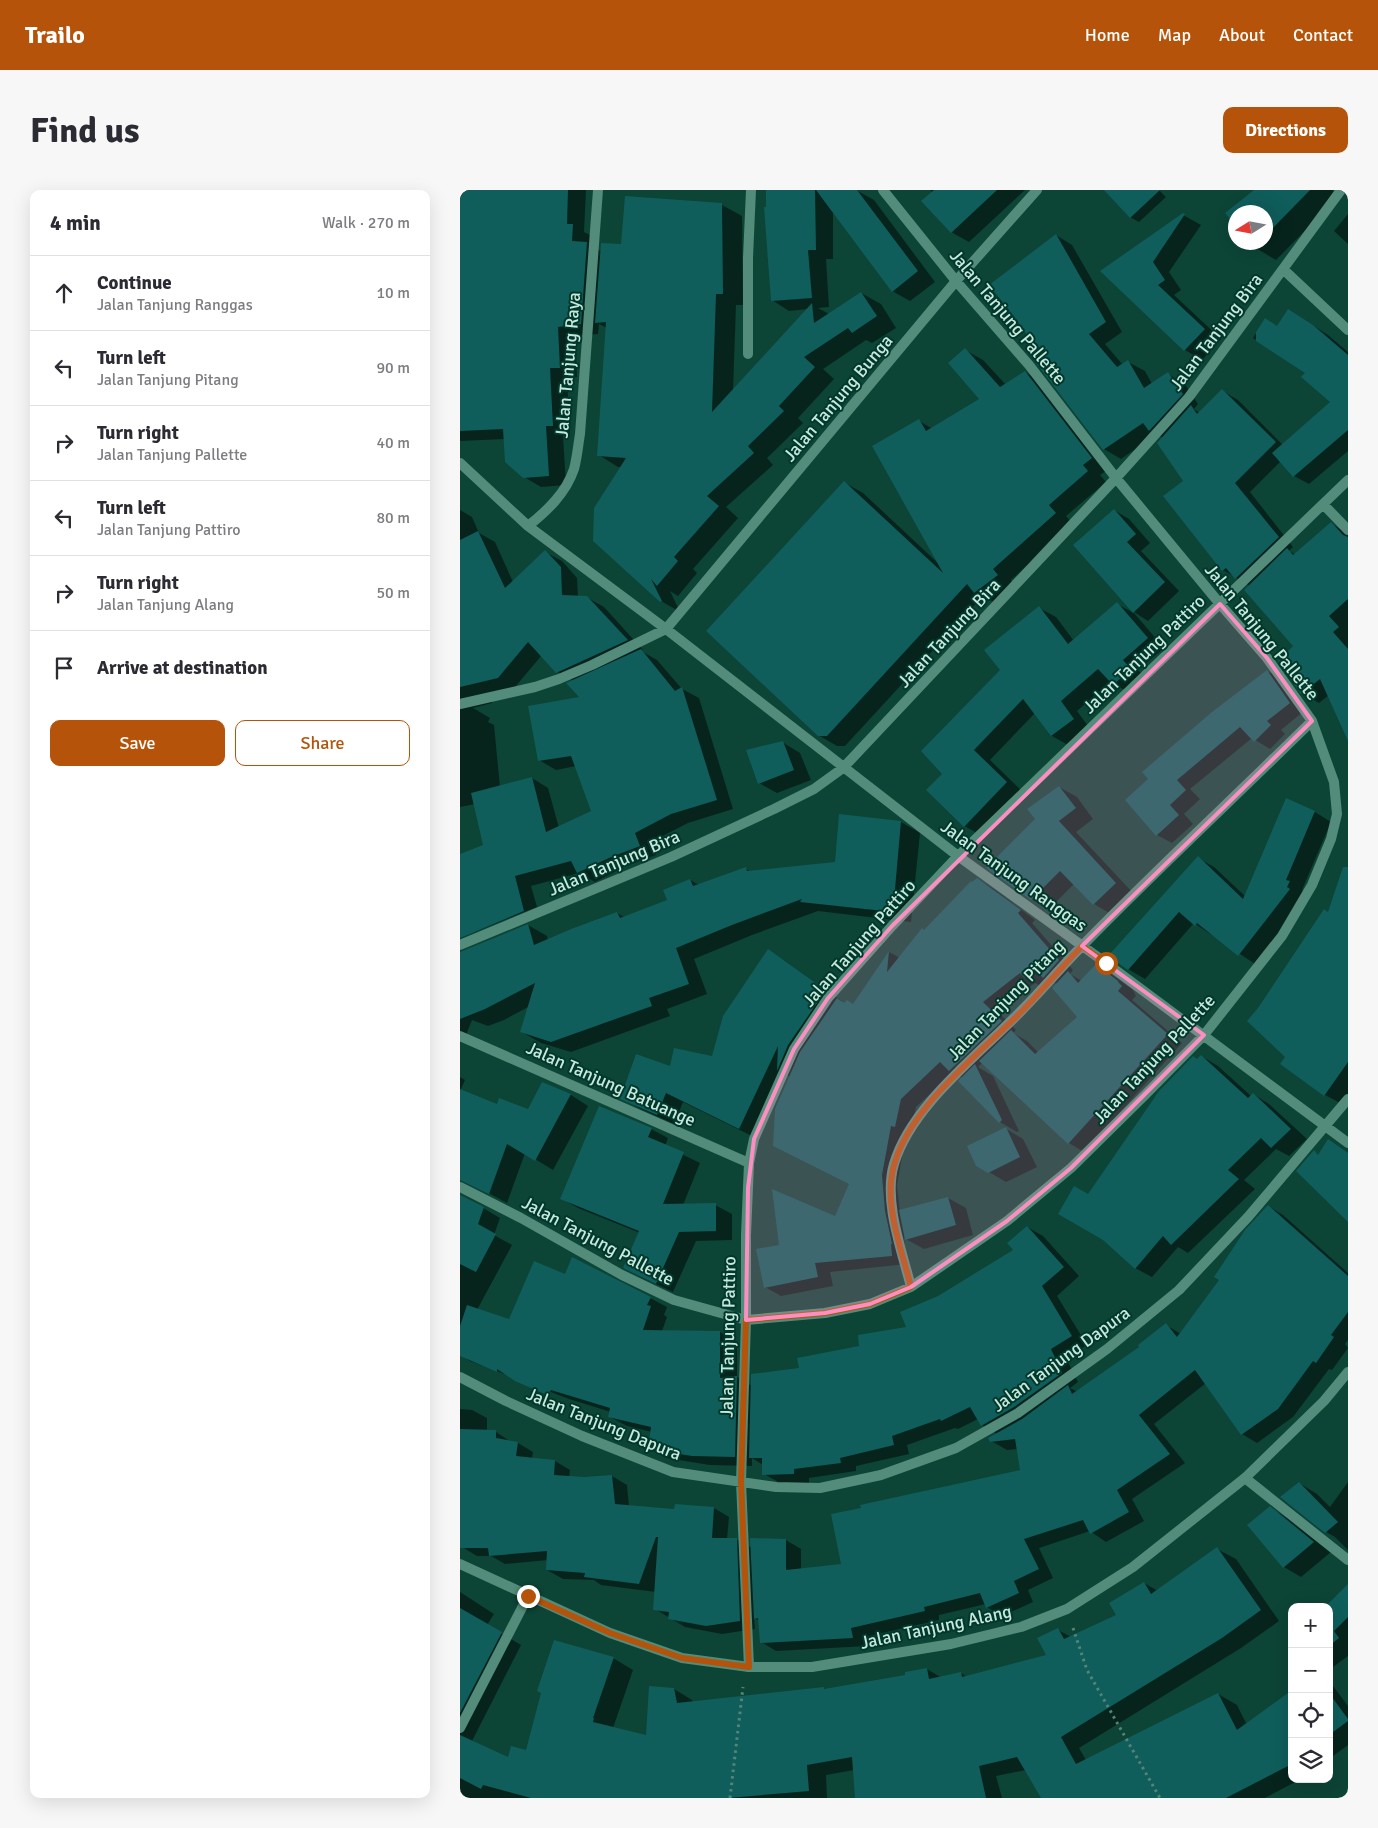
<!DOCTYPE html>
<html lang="en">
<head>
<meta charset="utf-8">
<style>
  :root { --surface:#fff; --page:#f7f7f7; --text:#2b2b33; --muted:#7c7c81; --line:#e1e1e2; --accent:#b45309 }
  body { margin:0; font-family:Signika,sans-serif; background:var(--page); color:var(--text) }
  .controls { position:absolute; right:15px; bottom:15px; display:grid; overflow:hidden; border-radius:10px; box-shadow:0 5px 20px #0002 }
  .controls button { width:45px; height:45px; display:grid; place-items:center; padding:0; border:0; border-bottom:1px solid var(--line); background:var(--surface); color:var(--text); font:25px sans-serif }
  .compass { position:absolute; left:768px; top:15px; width:45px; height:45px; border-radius:50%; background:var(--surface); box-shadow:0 5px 20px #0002; rotate:259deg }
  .stop { position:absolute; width:15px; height:15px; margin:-11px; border:4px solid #b45309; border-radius:50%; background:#fff }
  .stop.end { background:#b45309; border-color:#fff; box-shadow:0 1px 5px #0008 }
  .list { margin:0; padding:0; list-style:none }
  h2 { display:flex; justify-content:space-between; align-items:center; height:65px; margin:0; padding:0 20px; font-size:21px }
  h2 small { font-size:16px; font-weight:400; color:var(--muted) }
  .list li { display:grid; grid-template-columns:32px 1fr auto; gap:15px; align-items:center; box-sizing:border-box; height:75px; padding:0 20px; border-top:1px solid var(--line) }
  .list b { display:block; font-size:19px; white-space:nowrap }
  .list p { margin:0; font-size:16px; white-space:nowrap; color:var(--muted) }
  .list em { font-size:16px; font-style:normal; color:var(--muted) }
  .actions { display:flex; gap:10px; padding:15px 20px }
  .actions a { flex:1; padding:11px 0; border:1px solid var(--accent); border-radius:10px; text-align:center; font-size:18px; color:var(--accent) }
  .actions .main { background:var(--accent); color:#fff }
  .icon { flex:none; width:28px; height:28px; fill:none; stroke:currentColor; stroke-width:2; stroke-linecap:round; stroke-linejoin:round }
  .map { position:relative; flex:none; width:888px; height:1608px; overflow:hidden; border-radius:10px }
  header { display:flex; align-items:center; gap:30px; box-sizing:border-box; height:70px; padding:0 25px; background:var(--accent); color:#fff }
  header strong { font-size:24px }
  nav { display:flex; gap:28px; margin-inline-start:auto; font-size:18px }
  .intro { display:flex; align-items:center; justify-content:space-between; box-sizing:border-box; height:120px; padding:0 30px }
  h1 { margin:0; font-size:35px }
  .button { padding:12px 22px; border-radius:10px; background:var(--accent); color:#fff; font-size:18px; font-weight:700 }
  main { display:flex; gap:30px; padding:0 30px }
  aside { flex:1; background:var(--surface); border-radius:10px; box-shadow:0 5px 20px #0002 }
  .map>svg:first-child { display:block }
  .shadow { fill:#0007; fill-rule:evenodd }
  .building { fill:#0f5e5c }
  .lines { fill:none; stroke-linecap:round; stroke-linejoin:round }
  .path { stroke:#568578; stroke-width:3; stroke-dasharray:2.5 4; stroke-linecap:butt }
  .minor { stroke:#538c7a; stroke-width:10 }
  .tertiary { stroke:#538c7a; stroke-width:10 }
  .route { stroke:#b45309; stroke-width:6 }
  .marked { fill:#fc8fc1; fill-opacity:0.2; stroke:#fc8fc1; stroke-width:4; stroke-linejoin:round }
  .labels { text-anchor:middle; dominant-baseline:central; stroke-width:4; stroke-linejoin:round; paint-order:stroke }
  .street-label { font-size:18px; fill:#c7e8dc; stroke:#00392c }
</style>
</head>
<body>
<header>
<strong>Trailo</strong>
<nav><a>Home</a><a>Map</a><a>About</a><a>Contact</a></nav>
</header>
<div class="intro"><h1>Find us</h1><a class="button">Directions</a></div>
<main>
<aside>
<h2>4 min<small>Walk · 270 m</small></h2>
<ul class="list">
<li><svg class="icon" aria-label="ahead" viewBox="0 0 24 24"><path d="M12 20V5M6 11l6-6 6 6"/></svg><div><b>Continue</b><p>Jalan Tanjung Ranggas</p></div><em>10 m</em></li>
<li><svg class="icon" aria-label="left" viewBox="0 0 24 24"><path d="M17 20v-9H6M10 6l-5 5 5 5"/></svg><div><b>Turn left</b><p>Jalan Tanjung Pitang</p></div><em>90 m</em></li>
<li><svg class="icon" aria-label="right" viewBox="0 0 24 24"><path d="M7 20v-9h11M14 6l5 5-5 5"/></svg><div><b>Turn right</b><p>Jalan Tanjung Pallette</p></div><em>40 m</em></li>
<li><svg class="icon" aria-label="left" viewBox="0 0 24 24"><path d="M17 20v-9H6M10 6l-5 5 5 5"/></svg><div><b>Turn left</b><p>Jalan Tanjung Pattiro</p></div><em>80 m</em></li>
<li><svg class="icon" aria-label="right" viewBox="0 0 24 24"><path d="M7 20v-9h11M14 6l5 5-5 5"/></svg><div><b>Turn right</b><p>Jalan Tanjung Alang</p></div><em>50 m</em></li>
<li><svg class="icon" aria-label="arrive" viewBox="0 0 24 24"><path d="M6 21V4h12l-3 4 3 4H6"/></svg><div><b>Arrive at destination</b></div></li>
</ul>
<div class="actions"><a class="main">Save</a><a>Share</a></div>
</aside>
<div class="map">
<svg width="888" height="1608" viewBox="0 0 888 1608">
  <rect width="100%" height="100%" fill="#0c4436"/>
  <!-- shadow -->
  <path class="shadow" d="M0,0H126L124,42L130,45V55L142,62L162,55L262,15L282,26L283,115H276L273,201L348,119L329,121L312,110L307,0H396L414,10L475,92L450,111L432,101L373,21V69H366L369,117L358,118L369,124L401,103L421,114L436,138L412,153L406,150L363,179L374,189L338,228L343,233L307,268L313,275L266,317L278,328L233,379L237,383L218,406L210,401L220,422L201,411L134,350L162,277H158L139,265L147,138L139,134L138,144L115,146L117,187H107L110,245L103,246L106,295L81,297L64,287L45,249L0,251Z
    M470,0H565L509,52L491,42L473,2Z
    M645,0H699L706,7L679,32L670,27Z
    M796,0H872L879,6L816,70L794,57L790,52H806V22L767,23Z
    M888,24V54L874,41Z
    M723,25L741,35L709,82L721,100L714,105L761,149L742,170L725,160L642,81Z
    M596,45L612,55L662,142L645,154L663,175L668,172L685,181L692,194L708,184L724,193L738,214L734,219L740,223L763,201L778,210L823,255L872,212L847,183L793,148L805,129L818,137L843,129L868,145L888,162V261L849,294L834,286L821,271L790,302L833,357L829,361L836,365L871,334L888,343V529L876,522L869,505L859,513L842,503L819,471L834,456L790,396L763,380L725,291L703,248L697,244L661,269L644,259L578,174L585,169Z
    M505,160L523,170L546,195L565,182L583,193L649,279L640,285L646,292L606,326L613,334L551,390L555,396L533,412L523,406L385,556H377L358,545L385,293L403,303L479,374L459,231L473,239L521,209Z
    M0,320L12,327L19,343L35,352L53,392L85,362L102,371L117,388L118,407H126L144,417L183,460L181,461L197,470L222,499L239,508L273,619L228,633L191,652L196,665L166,676L135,692L119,683L71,696L77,717L14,742L0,734V665L25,655L15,614L0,617ZM82,465L97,482L114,491L121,508L79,570L96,580L116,576L133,621L99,638L88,598L72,588L40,597L34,535L28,532L30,528L13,518L32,513L31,503L55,497Z
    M654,320L669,329L690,353L681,361L719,401L688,431L674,422L615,355Z
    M657,414L674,423L704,458L678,480L687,489L670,504L651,491L617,521L630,539L608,555L592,546L575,523L530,570L563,602L521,645L504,636L484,584L541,481L579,418L596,427L614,451Z
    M807,481L821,489L844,521L821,540L825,544L810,559L792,548L730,599L740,609L724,624L733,634L712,653L697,645L667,610Z
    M322,552L340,563L351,590L317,603L299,593Z
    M599,597L617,607L633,629L616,642L673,703L651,724L634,714L614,694L589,719L571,709L577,629Z
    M827,610L855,622L871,632L842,700L846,702V710L795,774L734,733L685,789L668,779L738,668L754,677L786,707Z
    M380,626L441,632L460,643L451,732L358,721L292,745L234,769L247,804L207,819L210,826L111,862L81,853L62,842L70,816L44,830L28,836L12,830L6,845L0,841V772L68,735L87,746L88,750L157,723L164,727L209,710L230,690L239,695L286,679L291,682L376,674Z
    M517,689L532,698L575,730L572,733L613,780L610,784L622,791L636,776L651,784L673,800L676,806L672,810L722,853L624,962L609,953L522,873L518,877L533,886L559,941L557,942L540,932L503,888L493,883L456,917L450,945L446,944L437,995L440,1022L488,1008L506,1018L513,1045L464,1059L444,1048L447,1074L370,1082L373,1096L321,1106L305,1097L320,1056L375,1027L390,994L314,956L330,887L326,884L296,948L223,912L214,934L179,918L162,908L211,878L252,867L309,761L325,771L382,811L381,812L385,814L394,815L429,762L440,768ZM588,789L597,794L619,827L579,863L567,851L553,843L556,840L537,821L575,793L581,796Z
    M875,704L888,710V847L886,850L888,852V906L882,914L865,905L826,867L799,819L869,724Z
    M741,866L758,876L791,906L793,904L809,914L847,949L829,966L816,959L784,990L795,999L728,1063L718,1057L692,1087L675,1078L628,1005Z
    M0,887L5,890L0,901L38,915L68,920L82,894L111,905L128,916L93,980L65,963L47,1013L14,995L0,979Z
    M545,938L563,949L577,977L546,992L517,975Z
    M191,939L208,948L205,956L240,973L223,1015H255L272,1024V1050L236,1051L213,1102L181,1087L180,1043L118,1018L101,1008Z
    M808,1016L823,1025L888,1083V1150L885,1154L888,1158L872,1180L869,1179L833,1227L797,1253L782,1244L746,1193L694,1234L725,1273L672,1309L684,1331L646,1352L630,1341L579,1358L593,1388L568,1400L573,1412L542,1426L527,1417L526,1414L479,1425V1430L405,1447L407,1456L316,1461L301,1452L300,1431L294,1428L295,1439L262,1444L225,1437L195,1419L196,1402L141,1395L134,1390L103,1389L87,1380L88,1370L45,1374L31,1366H17L2,1357L0,1337V1219L12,1220L27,1228V1241L36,1242L51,1252L58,1253L73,1262L72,1269L95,1271L110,1280L109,1287L124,1288L152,1286L167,1295L169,1317L215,1320L254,1318L269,1327L267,1349H276L292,1358L326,1350L341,1359V1380L383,1375L402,1319L562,1281L558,1259L547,1260L531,1251L537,1244L522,1235L518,1229L498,1239L495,1238L447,1255L449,1264L396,1276V1281L349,1288V1293H320L304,1284L303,1275L292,1268V1276L250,1275L206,1268L189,1258L192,1242L167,1236L150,1227L151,1222L109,1209L10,1171L0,1165V1021L23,1018L40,1028L34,1045L52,1055L17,1120L50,1131L106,1086L190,1108L207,1117L204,1125L207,1127L202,1141L260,1142L277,1152V1187L292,1196L401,1157L447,1138L478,1107L555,1061L567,1037L583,1046L619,1086L597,1106L627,1155L606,1168L618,1192L610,1198L618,1202L681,1157L706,1135L721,1144L760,1090Z
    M888,1292V1360L875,1347L866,1342L839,1293L857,1304L870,1317Z
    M810,1318L827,1328L871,1362L841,1387L824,1377Z
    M757,1359L776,1369L819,1431L781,1458L619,1558L626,1570L758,1504L777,1515L787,1535L832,1502V1589H841L805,1608H582L566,1580L536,1586L542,1608H399L394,1580L366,1585L367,1608H0V1402L34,1424L27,1435L61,1455L12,1551L48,1569L67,1561L153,1468L173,1480L153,1538L187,1546L214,1499L232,1510L233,1513L363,1498L366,1500L447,1486L467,1479L482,1488L501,1483L507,1487L588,1466L598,1440L611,1447L658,1426L684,1393L698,1401Z
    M888,1396V1466L869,1480V1417H867Z
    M832,1444V1453L828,1447Z
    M869,1493L873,1496L888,1516V1555L869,1569Z"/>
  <!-- building -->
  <path class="building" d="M0,0H108L107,34H113L112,51L127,52L121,134L98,137L100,178H90L93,236H86L89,286L63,288L45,272L43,239L0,241Z
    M306,0H355L356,60H348L352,108L311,111L304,17H306Z
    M356,0H397L458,81L432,102Z
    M474,0H537L491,43L461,11Z
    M644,0H700L670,28Z
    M794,0H850L806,45V22H776V36L765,23Z
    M165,6L262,13L263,104H256L252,222L352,113L354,133L401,102L417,126L392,143L388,138L344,167L355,177L319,216L324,221L288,256L294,263L247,306L259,316L214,367L218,371L197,396L191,389L202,411L200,412L133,351L134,318L166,268L137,266L146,132L135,133L141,53L161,54Z
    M723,23L725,24L693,72L705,90L698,95L745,139L724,161L640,81Z
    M596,44L646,132L629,144L657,177L668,170L684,198L708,182L723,204L689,241L683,233L643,260L576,173L583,169L557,130L529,95Z
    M828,119L853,135L888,165V240L833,287L812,263L870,212L841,187L845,183L796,151V142L805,128L817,136Z
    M505,158L540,197L565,181L632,268L623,275L628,281L589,315L596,323L533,379L538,385L514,403L507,394L367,546H358L246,441L384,291L483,383L412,256L459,229L466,241L519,209L488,173Z
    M762,199L816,252L775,293L819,347L775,389L766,378L762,381L703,306L723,291L697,253L731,215L737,224Z
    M654,319L676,344L667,352L705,392L673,423L613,355Z
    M871,332L883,345L888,347V409L869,426L879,437L873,442L888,459V551L860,489L841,504L818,471L833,456L784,400L827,358L833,365Z
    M18,341L45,398L85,360L101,377L102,405L127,406L168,450L96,483L68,452L38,488L0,497V350Z
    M657,412L688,448L663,470L671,479L653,495L638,479L601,511L614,529L591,546L563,509L514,560L547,592L504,637L466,600L482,584L461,561L540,480L524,460L579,416L608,454Z
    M181,459L215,501L222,497L257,610L211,624L175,643L180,656L149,668L117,683L111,671L55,686L64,721L0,748V664L23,655L11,603L72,587L86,642L131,621L111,566L78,571L68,516L119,507L106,493Z
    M807,480L830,513L807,531L811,535L794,552L780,537L717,590L726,600L710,615L719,625L696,646L665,610L688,589L682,582L752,522Z
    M323,551L334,580L298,594L286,560Z
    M599,596L616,618L599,631L656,693L633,715L600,681L571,710L526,678L575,629L567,619Z
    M826,608L855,621L826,690L830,691L827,697L830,699L778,766L737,733L735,736L719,722L668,780L648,766L738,666L783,709Z
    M379,624L441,631L433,722L340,712L342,709L272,735L216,758L229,794L189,808L192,816L91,852L60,842L75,793L25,819L0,829V762L68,734L74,755L111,739L157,722L160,728L207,710L203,700L230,689L233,696L286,677L287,681L375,672Z
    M883,677H888V872L864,906L820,874L825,867L787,831L798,818L864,719L868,722Z
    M517,688L561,720L558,723L599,770L583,788L575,779L565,788L560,783L523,812L542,831L489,881L480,872L441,909L435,937L431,936L422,985L425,1021L432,1054H431L432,1066L355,1073L358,1087L304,1098L296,1059L319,1055L312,999L375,1026L389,994L313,956L315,919L340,862L377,808L384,813L387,810L393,814L429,761L427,782L462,738L464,740L511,691L512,692Z
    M308,759L366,800L328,855L317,881L318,856L279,939L206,903L197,925L160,909L176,864L210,876L214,858L252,866L263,826Z
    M636,774L658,791V792L662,796L658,801L708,844L608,954L519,871L551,840L575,864L617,827L592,798L608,781L618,793Z
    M741,865L788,908L793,903L831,939L811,958L801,948L768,980L779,989L711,1055L703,1046L675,1079L643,1050L598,1024L614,996L628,1004L699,901L733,866L737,869Z
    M515,874L542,930L539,933L498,891Z
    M82,892L111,904L75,971L47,954L29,1004L0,990V899L37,914L39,908L68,919Z
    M139,916L192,938L188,947L224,962L203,1014L256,1013V1041L219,1042L196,1094L163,1078L179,1041L100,1009Z
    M546,937L560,967L528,983L516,976L507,956Z
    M868,949L888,963V1032L836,981L854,960L858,965Z
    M0,1005L24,1017L18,1034L36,1044L16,1082L0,1074Z
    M488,1007L496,1035L445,1050L439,1020Z
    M808,1015L888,1086V1122L871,1145L874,1147L856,1173L853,1171L818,1219L781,1245L735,1180L679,1225L710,1264L657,1300L669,1322L630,1344L623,1330L564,1349L579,1379L554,1391L559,1403L526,1418L520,1403L464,1417L465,1421L391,1438L393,1448L300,1453L298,1428L294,1429L290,1348L326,1349V1380L381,1374L371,1324L401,1318L400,1315L560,1280L555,1249L530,1252L528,1248L562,1229L608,1195L612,1204L679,1157L678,1155L706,1133L717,1147L759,1090L754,1087L785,1040Z
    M567,1036L604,1077L582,1096L612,1146L591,1159L602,1183L554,1217L521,1236L510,1217L481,1231L480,1229L432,1246L434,1255L380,1268L381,1273L334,1279V1284L302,1285V1268H289L291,1184L339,1178L337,1168L399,1156L398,1145L446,1137L440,1122L478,1106L553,1060L547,1053Z
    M112,1067L191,1107L187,1115L191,1116L183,1140L260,1141V1188L277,1186L275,1267L232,1266L188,1259L191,1237L148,1227L150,1218L91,1200L87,1205L55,1191L37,1179V1182L0,1166V1136L7,1115L49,1129L74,1071L105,1084Z
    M0,1239L36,1240V1248L58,1252L56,1266L95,1270L94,1285L124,1287L152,1285L155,1314L214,1319L215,1314L254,1317L252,1348H277L280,1431L246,1436L208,1429L209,1422L193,1420L198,1347H196L179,1394L124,1387L125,1383L86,1380L87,1361L29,1366L28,1358H0Z
    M839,1292L878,1332L865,1343L820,1307Z
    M810,1316L854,1352L823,1378L787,1335Z
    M757,1357L801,1420L762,1448L601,1547L616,1574L758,1503L777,1540L832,1500V1574L766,1608H581L557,1567L519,1576L526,1608H395L392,1567L347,1575L349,1601L268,1608H71L23,1595L21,1599L0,1588V1545L48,1567L51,1556L66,1560L81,1503L77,1501L94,1450L154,1467L133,1528H134L133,1532L186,1545L189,1496L214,1498L217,1513L364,1497V1499L445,1485V1482L467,1478L469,1489L501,1482L502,1487L586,1465L577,1448L598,1438L604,1449L656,1425L649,1413L684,1392L691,1404Z
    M888,1394V1427L874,1441L879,1448L869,1456V1417H865Z
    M0,1418L42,1442L0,1523Z
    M869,1503L888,1529V1531L869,1545Z"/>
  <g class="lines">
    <!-- path -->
    <path class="path" d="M613,1438L627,1480L700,1608
      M270,1608L283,1497"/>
    <!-- minor -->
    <path class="minor" d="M824,80L888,140
      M288,164V68L291,0
      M0,273L68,336L206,439L498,666L646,773L888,953
      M863,314L888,340
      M68,336C87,321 106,303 114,279C117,268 118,256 120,244L138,0
      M0,514L75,497L99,489L132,475L206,439L496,91L577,0
      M0,755L211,667L314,619L354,599L383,578L656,288L729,207L881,0
      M0,846L289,973
      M0,997L61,1028L162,1085L214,1110L286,1130L365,1123L410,1114L451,1097L547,1031L611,978L685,905L744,845L822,746L852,695L871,649L877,624L874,592L852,531L807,468L760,414L656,288L569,175L496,91L423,0
      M451,1097C442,1061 423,1011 434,974C451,915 521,863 563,819C583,799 602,776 622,756C697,679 776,606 852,531
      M0,1187L46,1211L122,1246L213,1282L316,1297L360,1298L421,1285L496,1258L558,1223L647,1159L719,1100L788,1027L888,909
      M785,1288L888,1370
      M289,1477L281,1292L286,1130V1045L289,973L294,949L334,859L368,808L432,736L498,666L888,290
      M0,1538L68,1406"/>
    <!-- tertiary -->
    <path class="tertiary" d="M0,1374L150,1443L222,1468L289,1477H352L491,1454L561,1437L607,1419L673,1377L785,1288L864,1211L888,1182"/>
  </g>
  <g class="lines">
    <!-- route -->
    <path class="route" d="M68,1406L150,1443L222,1468L289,1477L281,1292L286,1130L365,1123L410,1114L451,1097C443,1065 428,1025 431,992C436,926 519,865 563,820C583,799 602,777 622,756L646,773"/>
  </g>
  <!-- marked area -->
  <path class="marked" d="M760,414L807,468L852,531L622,756L744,845L611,978L547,1031L451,1097L410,1114L365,1123L286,1130L288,998L294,949L334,859L368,808L432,736Z"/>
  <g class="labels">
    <!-- street labels -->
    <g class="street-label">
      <text transform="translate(548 127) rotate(50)">Jalan Tanjung Pallette</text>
      <text transform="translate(756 142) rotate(-53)">Jalan Tanjung Bira</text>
      <text transform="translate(108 175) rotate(-85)">Jalan Tanjung Raya</text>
      <text transform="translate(378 208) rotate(-50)">Jalan Tanjung Bunga</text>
      <text transform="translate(802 442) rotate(51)">Jalan Tanjung Pallette</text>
      <text transform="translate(489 443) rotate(-47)">Jalan Tanjung Bira</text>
      <text transform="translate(684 464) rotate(-44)">Jalan Tanjung Pattiro</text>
      <text transform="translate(154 673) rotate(-23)">Jalan Tanjung Bira</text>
      <text transform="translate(554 686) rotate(36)">Jalan Tanjung Ranggas</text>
      <text transform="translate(399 753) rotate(-49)">Jalan Tanjung Pattiro</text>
      <text transform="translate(546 810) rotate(-46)">Jalan Tanjung Pitang</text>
      <text transform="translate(694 869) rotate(-47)">Jalan Tanjung Pallette</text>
      <text transform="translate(151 894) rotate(24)">Jalan Tanjung Batuange</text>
      <text transform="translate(138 1051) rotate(28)">Jalan Tanjung Pallette</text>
      <text transform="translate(268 1147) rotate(-89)">Jalan Tanjung Pattiro</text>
      <text transform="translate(601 1169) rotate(-36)">Jalan Tanjung Dapura</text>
      <text transform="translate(144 1234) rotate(22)">Jalan Tanjung Dapura</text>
      <text transform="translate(476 1437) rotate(-12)">Jalan Tanjung Alang</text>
    </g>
  </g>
</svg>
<div class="controls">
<button>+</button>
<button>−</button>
<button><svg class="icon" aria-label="locate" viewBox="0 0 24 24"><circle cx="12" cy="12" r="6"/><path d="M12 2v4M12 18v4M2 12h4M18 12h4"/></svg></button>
<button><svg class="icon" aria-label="layers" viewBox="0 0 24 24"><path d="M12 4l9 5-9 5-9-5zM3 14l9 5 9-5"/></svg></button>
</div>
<svg class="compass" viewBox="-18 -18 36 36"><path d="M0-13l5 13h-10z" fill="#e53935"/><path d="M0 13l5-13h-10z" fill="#7c7c81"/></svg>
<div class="stop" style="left:646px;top:773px"></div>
<div class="stop end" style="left:68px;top:1406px"></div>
</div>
</main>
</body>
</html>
